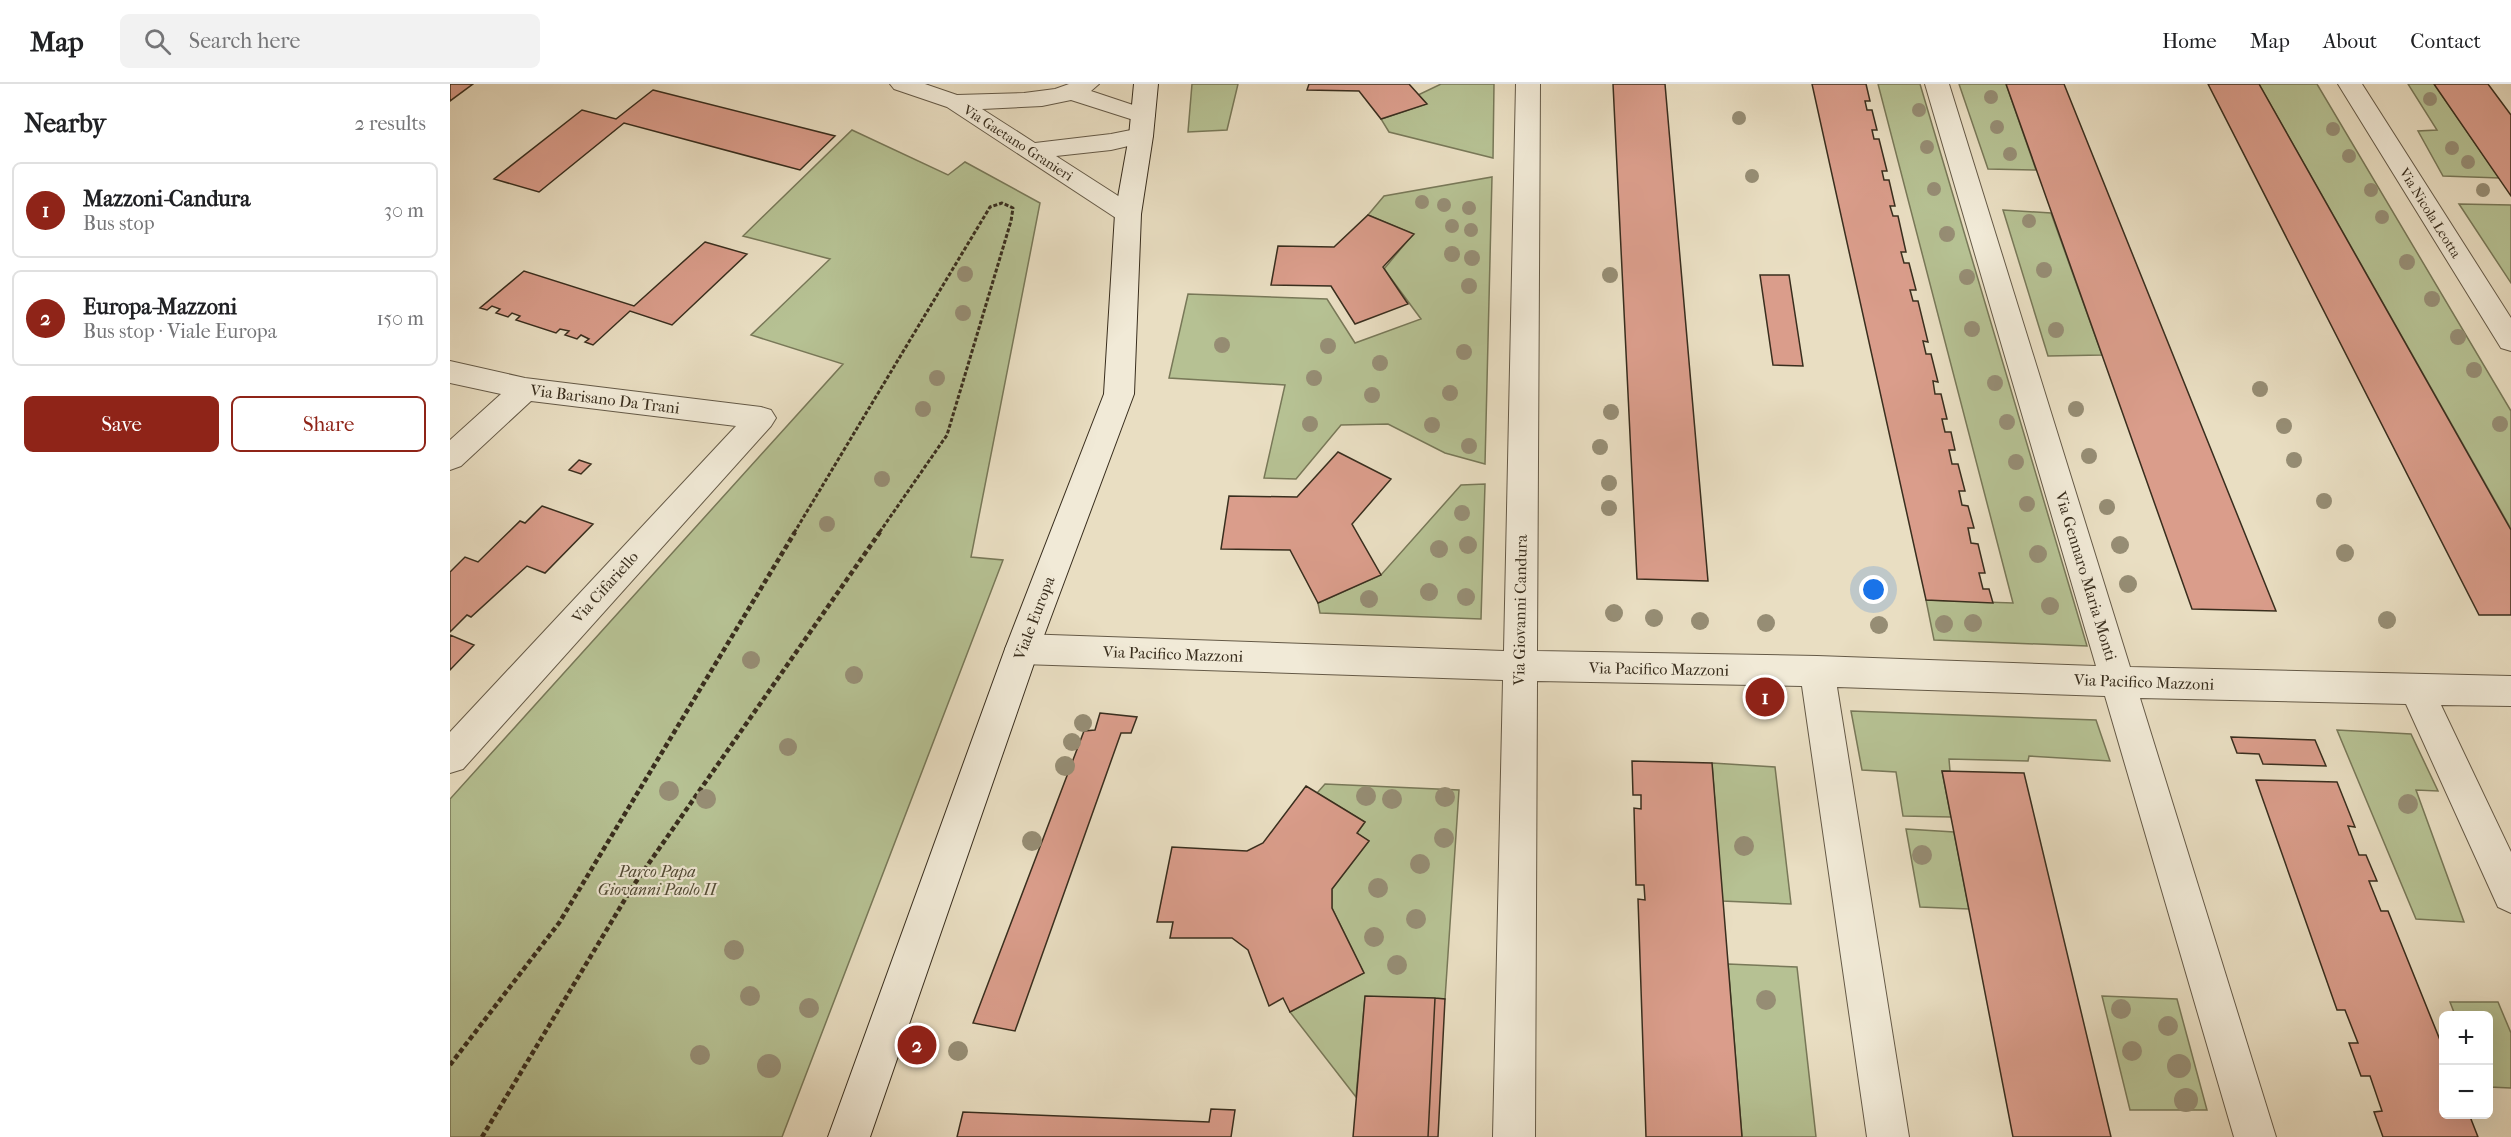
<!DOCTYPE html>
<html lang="en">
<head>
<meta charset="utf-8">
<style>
  :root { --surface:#fff; --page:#f2f2f2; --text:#202124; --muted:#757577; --line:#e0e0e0; --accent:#8f2418 }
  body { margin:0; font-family:"IM FELL French Canon",serif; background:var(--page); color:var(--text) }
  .controls { position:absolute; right:18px; bottom:18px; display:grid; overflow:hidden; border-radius:9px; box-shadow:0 6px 24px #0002 }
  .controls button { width:54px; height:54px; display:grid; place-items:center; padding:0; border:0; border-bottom:2px solid var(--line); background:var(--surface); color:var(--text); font:30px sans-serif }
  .you { position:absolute; left:1424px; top:506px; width:21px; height:21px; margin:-15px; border:4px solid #fff; border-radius:50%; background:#1a73e8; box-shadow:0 0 0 9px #1a73e833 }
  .badge { display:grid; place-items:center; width:39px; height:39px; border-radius:50%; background:var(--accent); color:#fff; font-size:20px; font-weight:700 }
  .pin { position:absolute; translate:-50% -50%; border:3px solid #fff; box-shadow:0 2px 6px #0006 }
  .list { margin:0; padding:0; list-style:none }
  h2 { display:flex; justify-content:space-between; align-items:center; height:78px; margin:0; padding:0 24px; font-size:26px }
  h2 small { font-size:20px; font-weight:400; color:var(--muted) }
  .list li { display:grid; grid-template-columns:39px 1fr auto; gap:18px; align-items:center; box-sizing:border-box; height:96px; margin:0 12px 12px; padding:0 12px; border:2px solid var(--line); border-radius:9px }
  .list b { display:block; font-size:22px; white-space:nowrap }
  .list p { margin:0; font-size:20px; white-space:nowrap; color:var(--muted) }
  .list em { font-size:20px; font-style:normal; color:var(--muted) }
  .actions { display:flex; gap:12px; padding:18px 24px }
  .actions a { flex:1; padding:14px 0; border:2px solid var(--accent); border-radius:9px; text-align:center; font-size:21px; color:var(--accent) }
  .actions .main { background:var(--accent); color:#fff }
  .icon { flex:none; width:33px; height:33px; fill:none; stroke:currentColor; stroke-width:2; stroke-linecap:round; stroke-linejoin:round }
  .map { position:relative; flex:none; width:2061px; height:1053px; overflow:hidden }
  header { display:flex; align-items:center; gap:36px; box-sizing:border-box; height:84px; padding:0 30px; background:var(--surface); border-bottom:2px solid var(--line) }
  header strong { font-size:28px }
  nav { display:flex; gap:33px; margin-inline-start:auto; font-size:21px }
  .search { width:420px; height:54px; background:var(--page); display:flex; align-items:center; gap:15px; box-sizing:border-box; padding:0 21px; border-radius:9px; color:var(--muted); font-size:22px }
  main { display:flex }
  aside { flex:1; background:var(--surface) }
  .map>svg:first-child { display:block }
  .green { fill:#b6c193; stroke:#787858; stroke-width:1.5 }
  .building { fill:#da9d8b; stroke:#392e1e; stroke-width:1.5 }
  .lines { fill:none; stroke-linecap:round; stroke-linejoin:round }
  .minor-casing { stroke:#655a47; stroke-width:2 }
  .secondary-casing { stroke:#392e1e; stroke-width:2 }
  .path-far1 { stroke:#392e1e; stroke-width:3; stroke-dasharray:4 2; stroke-linecap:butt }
  .path { stroke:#392e1e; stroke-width:4.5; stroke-dasharray:5 3; stroke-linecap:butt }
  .minor { fill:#f1ead7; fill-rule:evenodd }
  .secondary { fill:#f1ead7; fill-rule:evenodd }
  .tree { fill:#968d74 }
  .labels { text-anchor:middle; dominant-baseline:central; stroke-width:4.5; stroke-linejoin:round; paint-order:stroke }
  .far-street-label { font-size:14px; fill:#392e1e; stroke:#f1ead7 }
  .street-label { font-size:16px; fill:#392e1e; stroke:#f1ead7 }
  .park-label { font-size:16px; font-style:italic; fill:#524b35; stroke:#f1ead7 }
</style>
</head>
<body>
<header>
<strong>Map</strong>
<div class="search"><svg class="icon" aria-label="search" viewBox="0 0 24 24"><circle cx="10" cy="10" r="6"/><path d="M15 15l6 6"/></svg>Search here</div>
<nav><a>Home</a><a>Map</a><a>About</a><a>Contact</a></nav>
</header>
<main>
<aside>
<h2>Nearby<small>2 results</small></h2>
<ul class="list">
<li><span class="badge">1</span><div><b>Mazzoni-Candura</b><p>Bus stop</p></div><em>30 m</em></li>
<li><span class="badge">2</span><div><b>Europa-Mazzoni</b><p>Bus stop · Viale Europa</p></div><em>150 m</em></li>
</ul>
<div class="actions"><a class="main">Save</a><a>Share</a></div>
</aside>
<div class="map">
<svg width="2061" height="1053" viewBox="0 0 2061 1053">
  <rect width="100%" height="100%" fill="#e9dec2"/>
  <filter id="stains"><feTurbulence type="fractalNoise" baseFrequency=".00333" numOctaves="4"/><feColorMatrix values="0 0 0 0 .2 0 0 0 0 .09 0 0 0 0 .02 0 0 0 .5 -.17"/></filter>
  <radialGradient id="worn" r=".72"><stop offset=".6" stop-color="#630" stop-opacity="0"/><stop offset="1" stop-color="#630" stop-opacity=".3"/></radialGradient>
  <!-- green -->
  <path class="green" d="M742,0H788L777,46L738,48Z
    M991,0H1044L1043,74L939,48L931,35L976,20L968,11Z
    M1428,0H1470L1637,562L1484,556L1476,516L1563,519Z
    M1509,0H1556L1586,86L1538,85Z
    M1809,0H1867L2061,327V445Z
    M1958,0H1984L2049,94L1993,92L1968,47L1987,46Z
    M402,46L498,91L515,78L590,119L521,473L553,476L332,1053H0V715L393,280L301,251L380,175L293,152Z
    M1042,93L1035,380L995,369L938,340L891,341L846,395L814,394L835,301L719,294L738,210L877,215L905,259L971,235L934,185L963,150L918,131L934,112Z
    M2009,120L2061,121V199Z
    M1553,126L1601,129L1652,271L1598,272Z
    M1035,400L1031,535L870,529L868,519L931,491L1011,401Z
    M1401,627L1646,636L1660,677L1579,672L1578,677L1499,675L1500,687H1492L1501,733L1453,732L1446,688L1412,686Z
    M1887,646L1961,650L1988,707L1966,706L2014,838L1966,835Z
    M1262,679L1325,683L1341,820L1272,817Z
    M875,700L1009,706L995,915L915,913L906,1013L840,928L914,889L882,824V805L919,757L907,749L915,738L867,709Z
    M1456,745L1504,748L1519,825L1470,823Z
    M1278,880L1347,883L1366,1053H1292Z
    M1652,912L1727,915L1757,1026H1680Z
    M2000,918H2048L2061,949V1004L2039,1003L2038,932L2005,931Z"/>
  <!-- building -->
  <path class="building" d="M0,0H23L0,17Z
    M859,0H959L977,20L931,35L909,7L857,6Z
    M1163,0H1215L1258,497L1187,495Z
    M1362,0H1416L1420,17H1415L1417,26H1422L1427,46H1422L1424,55H1429L1437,87H1432L1434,96H1439L1445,122H1440L1443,132H1448L1456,168H1451L1454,179H1459L1466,206H1460L1463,217H1468L1478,258L1473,257L1476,270H1481L1488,298L1483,297L1485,310H1491L1497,335H1492L1495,348H1501L1505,366H1499L1502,380H1508L1515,407H1509L1512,421L1518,422L1524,444H1518L1521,459L1528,460L1535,489H1529L1533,505H1539L1543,519L1476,516Z
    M1556,0H1614L1826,527L1742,525Z
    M1758,0H1809L2061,446V531H2029Z
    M1984,0H2038L2061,31V112Z
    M203,6L385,52L350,86L174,39L89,108L44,95L132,26L166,35Z
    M918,131L964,150L933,183L958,220L905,240L881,202L821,201L828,162L884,163Z
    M255,158L297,170L222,241L180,227L143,261L135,258L139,255L131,251L127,255L115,251L119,247L110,245L106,249L66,236L70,232L62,229L58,233L46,229L50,225L42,222L37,226L30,224L74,187L184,222Z
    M1310,191H1339L1353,282L1323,281Z
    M888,368L941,395L902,440L931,491L868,519L840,466L771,465L779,412L847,413Z
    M129,376L141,380L131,390L119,386Z
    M92,422L143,440L95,489L77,482L21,533L17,531L0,548V488L15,473L28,478L70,437L75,439Z
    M0,551L24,561L0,586Z
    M650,629L687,633L681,649H671L565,947L523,939L634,647L645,646Z
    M1781,653L1865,656L1876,682L1813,680L1809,670L1787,669Z
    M1182,677L1262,679L1292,1053H1196L1188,815L1195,816L1194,801H1186L1184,724L1191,725V711H1183Z
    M1492,687L1574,689L1661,1053H1563Z
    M1806,696L1887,698L1905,743L1898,742L1909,771H1916L1927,797H1919L1931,827H1938L1994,966V1030H2019L2028,1053H1933L1924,1028L1932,1027L1920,992H1911L1899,959H1908L1895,926H1887Z
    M856,702L915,738L907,749L919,757L882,805V824L914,889L840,928L833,914L819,922L798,866L782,854H720L723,838H707L722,763L797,767L813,759Z
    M915,912L985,914L978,1053H903Z
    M985,914L995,915L988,1053H978Z
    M761,1025L785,1026L781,1053H507L513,1028L759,1038Z"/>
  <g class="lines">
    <defs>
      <path id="minor" d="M440,0H475L507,11L574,9L605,5L619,0H649L641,7L701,27L705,32L701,37L693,39L621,16L592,22L532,25L585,59L661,50L691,44L700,47L703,52L700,57L661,66L606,72L687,124L691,130L687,136L678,139L669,136L497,23L444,5Z
        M1066,0H1090L1087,567L1367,572L1646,582L1475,0H1499L1680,583L2061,592V622L1991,621L2061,768V829L2048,823L1956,620L1690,614L1826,1053H1784L1655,612L1387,603L1459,1053H1417L1352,602L1087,597L1085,1053H1043L1053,596L572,580L560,575L555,565L560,555L572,550L1054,567Z
        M1888,0H1912L2061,234V267L2051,264Z
        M0,277L75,294L311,323L321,326L326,334L321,342L13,685L0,689V648L286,342L81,317L11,382L0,386V356L51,310L0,299Z"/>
      <path id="secondary" d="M684,0H708L703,52L691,130L684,310L589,565L420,1053H378L555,565L654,310L665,130L679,52Z"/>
    </defs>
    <!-- minor casing -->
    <use href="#minor" class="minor-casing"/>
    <!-- secondary casing -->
    <use href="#secondary" class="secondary-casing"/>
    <!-- path-far1 -->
    <path class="path-far1" d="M344,449L540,123L552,119L563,124L561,137L497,351L429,449"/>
    <!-- path -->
    <path class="path" d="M0,981L109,839L345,448
      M32,1053L183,802L430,448"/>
    <!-- minor -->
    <use href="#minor" class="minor"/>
    <!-- secondary -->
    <use href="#secondary" class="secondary"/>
  </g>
  <!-- trees -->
  <g class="tree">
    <circle cx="1541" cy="13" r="7"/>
    <circle cx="1980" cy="15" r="7"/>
    <circle cx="1469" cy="26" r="7"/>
    <circle cx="1289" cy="34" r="7"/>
    <circle cx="1547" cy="43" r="7"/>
    <circle cx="1883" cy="45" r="7"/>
    <circle cx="1477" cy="63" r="7"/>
    <circle cx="2002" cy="64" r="7"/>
    <circle cx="1560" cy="70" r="7"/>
    <circle cx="1899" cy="72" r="7"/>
    <circle cx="2018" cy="78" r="7"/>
    <circle cx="1302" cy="92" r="7"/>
    <circle cx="1484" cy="105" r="7"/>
    <circle cx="1921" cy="106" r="7"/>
    <circle cx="2033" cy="106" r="7"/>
    <circle cx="972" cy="118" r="7"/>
    <circle cx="994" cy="121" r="7"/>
    <circle cx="1019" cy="124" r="7"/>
    <circle cx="1932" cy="133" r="7"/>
    <circle cx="1579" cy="137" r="7"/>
    <circle cx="1002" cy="142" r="7"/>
    <circle cx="1021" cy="146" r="7"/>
    <circle cx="1497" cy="150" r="8"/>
    <circle cx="1002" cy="170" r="8"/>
    <circle cx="1022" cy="174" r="8"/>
    <circle cx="1957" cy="178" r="8"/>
    <circle cx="1594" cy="186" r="8"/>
    <circle cx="515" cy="190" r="8"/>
    <circle cx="1160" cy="191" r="8"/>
    <circle cx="1517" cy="193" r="8"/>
    <circle cx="1019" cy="202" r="8"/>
    <circle cx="1982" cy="215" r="8"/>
    <circle cx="513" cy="229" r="8"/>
    <circle cx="1522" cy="245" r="8"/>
    <circle cx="1606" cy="246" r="8"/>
    <circle cx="2008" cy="253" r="8"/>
    <circle cx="772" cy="261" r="8"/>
    <circle cx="878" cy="262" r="8"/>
    <circle cx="1014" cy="268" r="8"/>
    <circle cx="930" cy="279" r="8"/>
    <circle cx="2024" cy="286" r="8"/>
    <circle cx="487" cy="294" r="8"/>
    <circle cx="864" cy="294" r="8"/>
    <circle cx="1545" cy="299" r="8"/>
    <circle cx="1810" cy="305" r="8"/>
    <circle cx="1000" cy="309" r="8"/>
    <circle cx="922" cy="311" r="8"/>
    <circle cx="473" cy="325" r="8"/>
    <circle cx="1626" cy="325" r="8"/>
    <circle cx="1161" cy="328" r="8"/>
    <circle cx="1557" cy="338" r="8"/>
    <circle cx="860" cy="340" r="8"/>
    <circle cx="2050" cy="340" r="8"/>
    <circle cx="982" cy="341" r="8"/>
    <circle cx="1834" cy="342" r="8"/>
    <circle cx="1019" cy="362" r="8"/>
    <circle cx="1150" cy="363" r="8"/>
    <circle cx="1639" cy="372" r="8"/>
    <circle cx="1844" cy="376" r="8"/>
    <circle cx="1566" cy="378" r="8"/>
    <circle cx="432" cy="395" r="8"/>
    <circle cx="1159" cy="399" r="8"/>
    <circle cx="1874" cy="417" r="8"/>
    <circle cx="1577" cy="420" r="8"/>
    <circle cx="1657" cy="423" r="8"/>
    <circle cx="1159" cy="424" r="8"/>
    <circle cx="1012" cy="429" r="8"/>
    <circle cx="377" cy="440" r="8"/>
    <circle cx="1018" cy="461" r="9"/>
    <circle cx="1670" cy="461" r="9"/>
    <circle cx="989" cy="465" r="9"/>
    <circle cx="1895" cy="469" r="9"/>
    <circle cx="1588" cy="470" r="9"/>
    <circle cx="1678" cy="500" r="9"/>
    <circle cx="979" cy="508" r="9"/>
    <circle cx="1016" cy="513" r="9"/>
    <circle cx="919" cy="515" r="9"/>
    <circle cx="1600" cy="522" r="9"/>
    <circle cx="1164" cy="529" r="9"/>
    <circle cx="1204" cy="534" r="9"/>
    <circle cx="1937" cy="536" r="9"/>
    <circle cx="1250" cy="537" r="9"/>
    <circle cx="1316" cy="539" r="9"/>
    <circle cx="1523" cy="539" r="9"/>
    <circle cx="1494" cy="540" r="9"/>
    <circle cx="1429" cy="541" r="9"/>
    <circle cx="301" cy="576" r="9"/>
    <circle cx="404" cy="591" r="9"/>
    <circle cx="633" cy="639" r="9"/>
    <circle cx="622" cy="658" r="9"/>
    <circle cx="338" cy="663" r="9"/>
    <circle cx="615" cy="682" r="10"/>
    <circle cx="219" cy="707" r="10"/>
    <circle cx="916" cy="712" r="10"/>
    <circle cx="995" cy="713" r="10"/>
    <circle cx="256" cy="715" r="10"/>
    <circle cx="942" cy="715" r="10"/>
    <circle cx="1958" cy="720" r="10"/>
    <circle cx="994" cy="754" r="10"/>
    <circle cx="582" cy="757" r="10"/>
    <circle cx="1294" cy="762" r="10"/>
    <circle cx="1472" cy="771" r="10"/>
    <circle cx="970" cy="780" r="10"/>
    <circle cx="928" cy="804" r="10"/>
    <circle cx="966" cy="835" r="10"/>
    <circle cx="924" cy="853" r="10"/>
    <circle cx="284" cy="866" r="10"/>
    <circle cx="947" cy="881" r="10"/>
    <circle cx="300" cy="912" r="10"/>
    <circle cx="1316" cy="916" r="10"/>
    <circle cx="359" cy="924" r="10"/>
    <circle cx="1671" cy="925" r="10"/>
    <circle cx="1718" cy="942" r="10"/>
    <circle cx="508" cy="967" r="10"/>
    <circle cx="1682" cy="967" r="10"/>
    <circle cx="250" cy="971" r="10"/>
    <circle cx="319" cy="982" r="12"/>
    <circle cx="1729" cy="982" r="12"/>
    <circle cx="1736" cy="1016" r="12"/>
  </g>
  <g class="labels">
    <!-- far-street labels -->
    <g class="far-street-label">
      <text transform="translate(568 59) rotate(33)">Via Gaetano Granieri</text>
      <text transform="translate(1980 129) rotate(58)">Via Nicola Leotta</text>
    </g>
    <!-- street labels -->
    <g class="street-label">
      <text transform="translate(155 315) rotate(7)">Via Barisano Da Trani</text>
      <text transform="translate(1636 492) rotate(73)">Via Gennaro Maria Monti</text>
      <text transform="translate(155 503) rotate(-48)">Via Cifariello</text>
      <text transform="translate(1070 526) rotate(-89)">Via Giovanni Candura</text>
      <text transform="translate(584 534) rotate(-69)">Viale Europa</text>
      <text transform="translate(723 570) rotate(2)">Via Pacifico Mazzoni</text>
      <text transform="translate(1209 585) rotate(1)">Via Pacifico Mazzoni</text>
      <text transform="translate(1694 598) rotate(2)">Via Pacifico Mazzoni</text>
    </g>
    <!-- park labels -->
    <g class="park-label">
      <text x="207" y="787">Parco Papa<tspan x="207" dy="18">Giovanni Paolo II</tspan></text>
    </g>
  </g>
  <rect width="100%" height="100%" filter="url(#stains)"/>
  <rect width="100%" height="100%" fill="url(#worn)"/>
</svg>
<div class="controls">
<button>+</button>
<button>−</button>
</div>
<div class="you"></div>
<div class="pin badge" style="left:1315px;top:613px">1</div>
<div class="pin badge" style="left:467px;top:961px">2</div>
</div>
</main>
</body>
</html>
